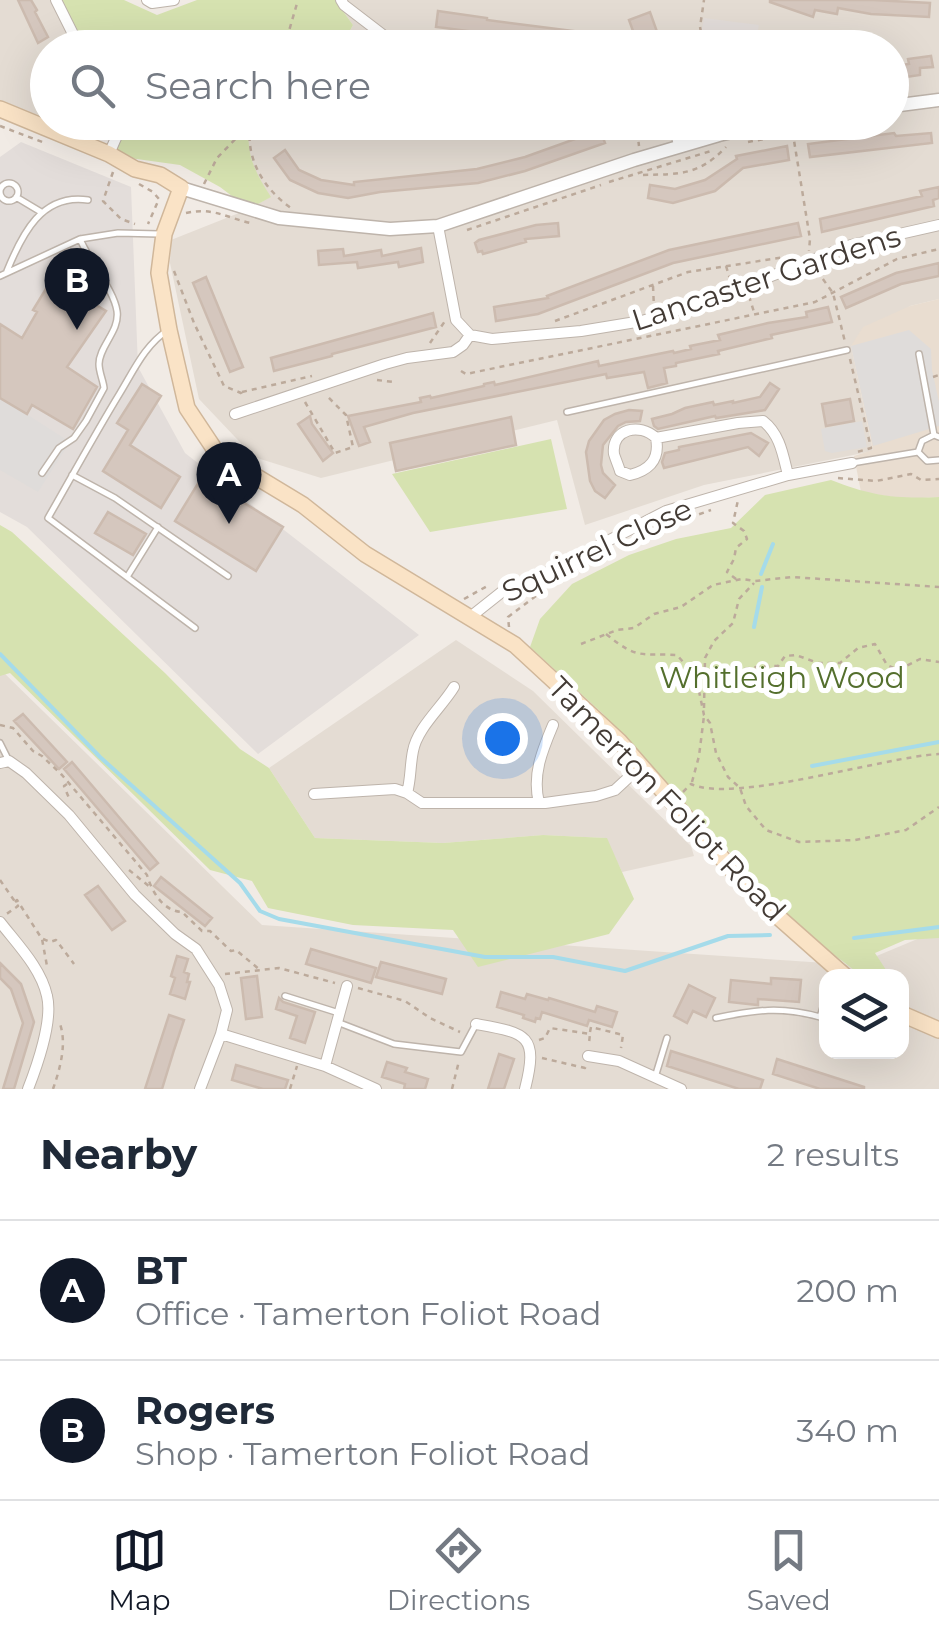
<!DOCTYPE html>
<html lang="en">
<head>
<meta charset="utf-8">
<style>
  :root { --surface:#fff; --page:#f6f6f7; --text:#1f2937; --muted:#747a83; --line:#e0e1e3; --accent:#111827 }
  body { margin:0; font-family:Montserrat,sans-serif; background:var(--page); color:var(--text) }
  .controls { position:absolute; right:30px; bottom:30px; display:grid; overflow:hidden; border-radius:20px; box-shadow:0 10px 40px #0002 }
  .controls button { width:90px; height:90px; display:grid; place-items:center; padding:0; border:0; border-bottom:2px solid var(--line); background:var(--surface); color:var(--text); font:50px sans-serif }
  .you { position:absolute; left:502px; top:738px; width:35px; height:35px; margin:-25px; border:8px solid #fff; border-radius:50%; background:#1a73e8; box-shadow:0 0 0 15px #1a73e833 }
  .badge { display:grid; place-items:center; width:65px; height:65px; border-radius:50%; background:var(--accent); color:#fff; font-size:32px; font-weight:700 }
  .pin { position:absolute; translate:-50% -82px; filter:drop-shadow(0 2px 5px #0008) }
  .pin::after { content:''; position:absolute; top:52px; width:35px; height:30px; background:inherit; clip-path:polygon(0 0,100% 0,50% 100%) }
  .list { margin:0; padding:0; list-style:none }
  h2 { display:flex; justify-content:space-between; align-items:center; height:130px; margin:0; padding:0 40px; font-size:42px }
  h2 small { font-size:32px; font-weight:400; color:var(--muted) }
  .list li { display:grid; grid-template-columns:65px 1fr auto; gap:30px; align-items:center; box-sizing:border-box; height:140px; padding:0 40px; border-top:2px solid var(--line) }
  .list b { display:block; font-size:38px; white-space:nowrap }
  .list p { margin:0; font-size:32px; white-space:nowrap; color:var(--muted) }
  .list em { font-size:32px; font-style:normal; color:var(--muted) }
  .icon { flex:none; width:55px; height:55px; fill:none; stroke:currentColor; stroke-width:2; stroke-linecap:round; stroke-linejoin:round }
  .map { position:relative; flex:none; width:939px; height:1089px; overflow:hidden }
  .search { position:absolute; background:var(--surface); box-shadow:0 10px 40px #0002; left:30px; right:30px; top:30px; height:110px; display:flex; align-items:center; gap:25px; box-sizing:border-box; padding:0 35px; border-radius:55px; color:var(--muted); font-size:38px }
  .sheet { height:410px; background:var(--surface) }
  nav { display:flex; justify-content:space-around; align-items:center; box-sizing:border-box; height:140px; border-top:2px solid var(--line); background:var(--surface); font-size:28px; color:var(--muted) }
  nav a { display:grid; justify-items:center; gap:5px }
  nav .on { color:var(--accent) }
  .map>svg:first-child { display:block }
  .residential { fill:#e4dcd3; fill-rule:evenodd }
  .industrial { fill:#e3ddda }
  .education { fill:#e9ddd0 }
  .green { fill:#d6e2b0 }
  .parking { fill:#dfdcda }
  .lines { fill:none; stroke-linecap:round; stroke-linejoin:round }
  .stream { stroke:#a5dbea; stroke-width:4 }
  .building { fill:#d5c7be; stroke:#ccbbaf; stroke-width:2.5 }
  .service-casing { stroke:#beb4ab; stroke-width:8 }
  .minor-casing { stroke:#beb4ab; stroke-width:12 }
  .tertiary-casing { stroke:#beb4ab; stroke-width:15 }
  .secondary-casing { stroke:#d0b79a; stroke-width:18 }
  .path { stroke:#bcaa9b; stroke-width:2.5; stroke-dasharray:5 5; stroke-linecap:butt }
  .service { stroke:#fff; stroke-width:5 }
  .minor { stroke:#fff; stroke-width:10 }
  .tertiary { stroke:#fff; stroke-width:12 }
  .secondary { stroke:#fae3c6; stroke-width:15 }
  .labels { text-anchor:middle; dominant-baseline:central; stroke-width:10; stroke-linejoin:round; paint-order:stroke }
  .street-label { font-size:30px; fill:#433b35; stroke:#fff }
  .park-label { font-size:30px; fill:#546f2d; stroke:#fff }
</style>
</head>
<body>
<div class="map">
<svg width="939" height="1089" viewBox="0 0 939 1089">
  <rect width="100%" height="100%" fill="#f1ebe5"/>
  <!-- residential -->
  <path class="residential" d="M0,0H58L77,47L48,48L47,117L0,105Z
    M335,0H939V299L910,306L851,346L873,451L704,485L585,525L557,420L321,478L254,457L199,399L170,263L171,240L249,209L270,197L256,174L247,144L249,123L892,122V48L331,47L343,44L353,25Z
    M456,640L533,691L691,846L694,856L622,872L606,838L543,835L443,843L315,838L269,768Z
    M0,669L262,925L855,965L939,930V1089H0ZM826,976H902V1052H826Z"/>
  <!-- industrial -->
  <path class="industrial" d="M704,18L759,25L754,47L708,48L699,45Z
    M21,142L131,187L138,367L185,453L419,635L258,754L27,527L0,512V157Z"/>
  <!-- education -->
  <path class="education" d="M939,299V497L905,499L861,492L854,456L873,450L851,346L863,327L910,306Z"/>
  <!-- green -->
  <path class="green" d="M57,0H124L157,15L197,0H335L353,25L343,44L331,47H77Z
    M126,123H249C246,154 254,171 271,197L249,209L220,187L180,165L115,156Z
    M551,439L567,509L430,532L392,474Z
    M831,480C871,496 897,499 939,497V938L905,940L875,953L890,976H862L800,929L602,713L530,647L540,619L572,584L629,555L676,539L731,528L765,495Z
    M0,525L12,532L165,673L240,749L269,768L315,838L443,843L543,835L607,838L634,899L609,934L478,967L453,930L353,925L268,908L252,881L210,870L10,673L0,676Z"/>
  <!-- parking -->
  <path class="parking" d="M909,330L931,349L932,370L939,402V426L873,446L851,346Z
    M0,397L70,442L38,492L0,470Z
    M862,421L867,447L832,453L825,451L821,429Z"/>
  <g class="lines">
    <!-- stream -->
    <path class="stream" d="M761,574L773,544
      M754,627L762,587
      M0,654L100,757L240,883L260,911L279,919L485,957H553L625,971L728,936L770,935
      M812,766L939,742
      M854,938L939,927"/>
  </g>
  <!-- building -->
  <path class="building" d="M18,0H31L37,10L35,12L48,37L38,43Z
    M770,0H873L930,3L929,17L871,14L838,8L837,14L815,10L813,17L770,2Z
    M438,11L487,18V20L636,39L629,20L650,12L661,43L654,48H593L445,28L436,27Z
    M931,56L933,67L920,68V75L892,79V66L909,64L908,59Z
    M600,130L605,143L525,171L478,183L380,192L348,198L318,193L290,180L274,158L285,150L299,170L321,180L354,185V182L477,169L525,157Z
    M894,133L896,136L931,133L932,143L810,157L808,144Z
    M787,146L789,160L743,168L715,191L673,203L648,198L650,185L675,189L705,180L737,159L736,156Z
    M939,187V198L933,200L934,206L822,232L820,219L922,196L920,191Z
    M558,223L559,236L525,239L526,242L483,254L482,251L478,252L475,243L479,240L536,225Z
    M798,223L801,236L673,263L538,314L496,321L494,307L548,298L547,296L669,250Z
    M421,248L423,262L399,267L398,262L358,268L357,262L319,265L318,251L343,249L344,256L381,250L382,256Z
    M939,263V276L901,284L846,308L841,297L896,273Z
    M206,277L243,367L230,372L193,283Z
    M52,279L106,311L67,367L97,387L73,429L32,405L27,414L0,398V324L22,338L37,312L33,310Z
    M828,307L832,322L771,335L772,338L718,351L719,354L676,363V366L664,368L667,383L648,388L644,372L607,378L606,374L413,413L364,427L370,442L359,446L348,416L421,402L420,398L430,396L431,398L484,386V384L494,382L495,385L598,361L599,366L673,351L674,353L691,349L690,346L720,340L718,335L768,323L807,317L806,312Z
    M433,313L436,327L332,354V356L274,371L271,358Z
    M770,383L779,389L765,410L716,418L715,416L658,429L654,426L652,419L672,414L685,408L713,402L714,405L733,401V403L760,397Z
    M142,384L161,396L130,445L180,477L161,508L103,471L128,430L117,423Z
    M850,399L854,421L826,426L822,404Z
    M629,410L642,411L640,421L626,422L618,426L603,445L601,465L603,473L615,485L605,498L595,491L590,481L586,452L589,441L604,420L615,414Z
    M310,416L312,424L333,453L323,461L298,424Z
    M511,417L516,445L396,471L390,443Z
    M751,433L768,443L759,456L748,447L664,468L662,462L665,453L679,450V447Z
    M202,477L283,527L256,571L175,521Z
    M108,512L146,534L133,555L95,533Z
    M23,714L67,762L59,769L14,721Z
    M72,762L158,863L150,870L64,769Z
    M161,877L212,918L205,926L154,886Z
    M98,886L125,921L112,930L85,895Z
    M311,949L376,968L371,983L306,964Z
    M177,956L188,959L184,972L189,974L187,982H190L185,999L170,994L175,978L171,976Z
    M381,962L446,979L442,994L376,977Z
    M0,963L21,984L34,1022L14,1089H3L23,1023L11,989L0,978Z
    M257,976L262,1017L246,1019L241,978Z
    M771,978L801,980L799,1002L758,999V1005L729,1002L731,980L771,984Z
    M689,985L715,998L706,1017L693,1011L687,1023L674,1016Z
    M501,992L525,999L527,994L548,1000L549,998L595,1012L597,1006L617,1012L612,1027L589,1020L587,1026L542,1012L540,1019L536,1018L535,1022L523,1018L524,1015L497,1007Z
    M279,998L283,1002L315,1012L305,1043L290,1038L297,1016L276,1009Z
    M169,1015L184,1020L174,1050L162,1089H145Z
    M671,1051L763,1080L760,1089H739L667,1066Z
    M499,1054L514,1059L504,1089H488Z
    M777,1059L864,1087V1089H820L773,1074Z
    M387,1062L407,1068L405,1072L428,1079L425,1089H404L405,1084L382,1077Z
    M236,1065L288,1080L285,1089H263L232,1080Z"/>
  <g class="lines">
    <defs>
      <path id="service" d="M0 192a9 9 0 1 1 18 0a9 9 0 1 1-18 0Z
        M16,197L41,212
        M7,271C22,234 42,193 88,200
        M0,276L80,239L118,233L159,234
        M168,330C145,345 134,370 120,393C95,434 72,476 48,518L195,628
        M919,354L934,435
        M567,412L847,350
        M918,452L922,441L934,435L939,437
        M852,463L918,452L927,461L939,460
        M42,473L59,448L74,438L86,421L104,388C103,380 99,372 99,364C99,346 120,331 117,311C114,290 89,261 80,239
        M72,475L115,498L228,576
        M127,577L158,527
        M0,743L9,761
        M285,996L339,1013
        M716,1018C755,1010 781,1006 820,1017L826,998
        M337,1022L394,1044L461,1052L476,1024
        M656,1074L667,1038"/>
      <path id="minor" d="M56,0L80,48
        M147,0L152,3L174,0
        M341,0L344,5L387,38L415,48
        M672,122L680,147
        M109,154L123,122
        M438,226L456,320L470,335L492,339L581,331L642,321L707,301L851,245L939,225
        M235,414L385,364L407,358L453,352L463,345L470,335
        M656,438C660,459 650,470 630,475L620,471C620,470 614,455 614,454C611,429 640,422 656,438L738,423L763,421C780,434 783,455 788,475
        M469,618L503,591L532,580L666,511L788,475L852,463
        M0,763L9,761L26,773L69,815L135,895L175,934L196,949L219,985L227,1010L221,1034L200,1089
        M407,793C411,779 410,765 413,751C417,728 442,707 454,687
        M314,794L395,789L407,793L422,803H545L596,796L615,790L642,765
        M539,803C532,775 542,751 553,725
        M0,922C17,944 41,968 47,996C53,1020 37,1066 28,1089
        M476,1024C526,1033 539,1034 525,1089
        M221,1034L325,1066L376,1089
        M588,1056L619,1061L681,1089
        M325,1066L347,986"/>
      <path id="tertiary" d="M892,106L939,100
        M181,188L279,218L390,229L438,226L634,160L719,135L773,122"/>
      <path id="secondary" d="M0,109L109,154L135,169L160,175L181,188L164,234L159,273L169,330L187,408L217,453L303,505L365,554L515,645L619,741L758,899L845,976
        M902,1014L939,1030"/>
    </defs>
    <!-- service casing -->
    <use href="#service" class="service-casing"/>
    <!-- minor casing -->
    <use href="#minor" class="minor-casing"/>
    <!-- tertiary casing -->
    <use href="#tertiary" class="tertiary-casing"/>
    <!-- secondary casing -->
    <use href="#secondary" class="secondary-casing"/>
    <!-- path -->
    <path class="path" d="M701,32L700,27L704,0
      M284,48L298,0
      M89,122L104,133
      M636,122L639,146
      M791,122L810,239L809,251
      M0,126L45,143
      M250,126C246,160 264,189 291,208
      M748,142L855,122
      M113,172L103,201L121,219L135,224
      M643,175C681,174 699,175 726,147
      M609,182L711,151
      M139,184L153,192L159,199L148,224
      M204,184L217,158L252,122
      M186,213C212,207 225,217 250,223
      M467,230L601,185
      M726,266L731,282
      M174,271L194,323L224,386L241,393L243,398
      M817,271L833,293L845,342
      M653,286L654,308
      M749,296L754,312
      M555,321L688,272L792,256
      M430,343L445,321
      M850,359L871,448L857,452
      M461,371L466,374L815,302L897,259L939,249
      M933,377L939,375
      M377,380L393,382
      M242,392L312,376
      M305,402L335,453L353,447L346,415L328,397
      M838,478L876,481L911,474L921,480L939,479
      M652,531L711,510
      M577,570L610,553
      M736,579L727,572L734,559L736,548L747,539L744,531L733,523L738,500
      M464,599L489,585
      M509,627L508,617L553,583
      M606,634C638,660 640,653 677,655L696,677L704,715L710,723L716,753L728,777L740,788L746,806L766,830L799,842L855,840L906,830L939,807
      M581,644L617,630L634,628L654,614L681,607L713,585L742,579L755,581L792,577L939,587
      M705,675C731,673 753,665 778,666L785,656L796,655L818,663H840L858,648L875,644L887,665L898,670L920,659L939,662
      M704,708L705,658L714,641L733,623L739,599L754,583
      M0,725L13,728L33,751L42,756L62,775L147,875C152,892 163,911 182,912L202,931H210L231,951L236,950L260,970
      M692,782L699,756L704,716
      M67,784L64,786L69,798
      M683,792L691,784C734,804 883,757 939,754
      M129,870L150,887
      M0,880L18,906L5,915
      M15,902L17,900L42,939L47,966
      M43,939L50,942L56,940L74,964
      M225,974L279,968L335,983
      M358,988L405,1001L430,1018L460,1032
      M590,1032L591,1027L623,1035L621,1048
      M539,1040L545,1038L550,1028L590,1034L589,1043
      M542,1058L585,1068V1066
      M53,1089C60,1069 67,1044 60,1024
      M290,1089L297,1066
      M452,1089L459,1061"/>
    <!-- service -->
    <use href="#service" class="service"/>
    <!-- minor -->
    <use href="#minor" class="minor"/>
    <!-- tertiary -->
    <use href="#tertiary" class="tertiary"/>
    <!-- secondary -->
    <use href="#secondary" class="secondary"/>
  </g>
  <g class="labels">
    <!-- street labels -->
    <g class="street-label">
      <text transform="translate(766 278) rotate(-18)">Lancaster Gardens</text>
      <text transform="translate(597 550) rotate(-25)">Squirrel Close</text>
      <text transform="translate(667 799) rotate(46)">Tamerton Foliot Road</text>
    </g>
    <!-- park labels -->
    <g class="park-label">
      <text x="782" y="677">Whitleigh Wood</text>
    </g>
  </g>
</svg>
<div class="controls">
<button><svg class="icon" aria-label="layers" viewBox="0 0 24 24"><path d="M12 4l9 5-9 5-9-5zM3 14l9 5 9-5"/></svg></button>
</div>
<div class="you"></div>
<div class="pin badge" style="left:229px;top:524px">A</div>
<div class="pin badge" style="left:77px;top:330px">B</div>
<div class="search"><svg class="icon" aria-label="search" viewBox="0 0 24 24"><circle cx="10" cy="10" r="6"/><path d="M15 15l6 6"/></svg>Search here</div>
</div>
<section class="sheet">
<h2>Nearby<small>2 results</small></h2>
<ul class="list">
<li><span class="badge">A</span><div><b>BT</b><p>Office · Tamerton Foliot Road</p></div><em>200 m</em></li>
<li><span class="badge">B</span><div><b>Rogers</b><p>Shop · Tamerton Foliot Road</p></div><em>340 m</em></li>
</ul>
</section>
<nav>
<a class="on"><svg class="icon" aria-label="map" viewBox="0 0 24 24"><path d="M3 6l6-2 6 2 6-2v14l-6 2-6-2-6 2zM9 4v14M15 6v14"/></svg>Map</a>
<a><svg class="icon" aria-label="directions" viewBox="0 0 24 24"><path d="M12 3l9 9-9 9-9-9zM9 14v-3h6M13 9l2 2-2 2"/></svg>Directions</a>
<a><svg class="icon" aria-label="saved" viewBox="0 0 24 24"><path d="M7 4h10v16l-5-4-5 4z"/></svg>Saved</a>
</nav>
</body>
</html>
